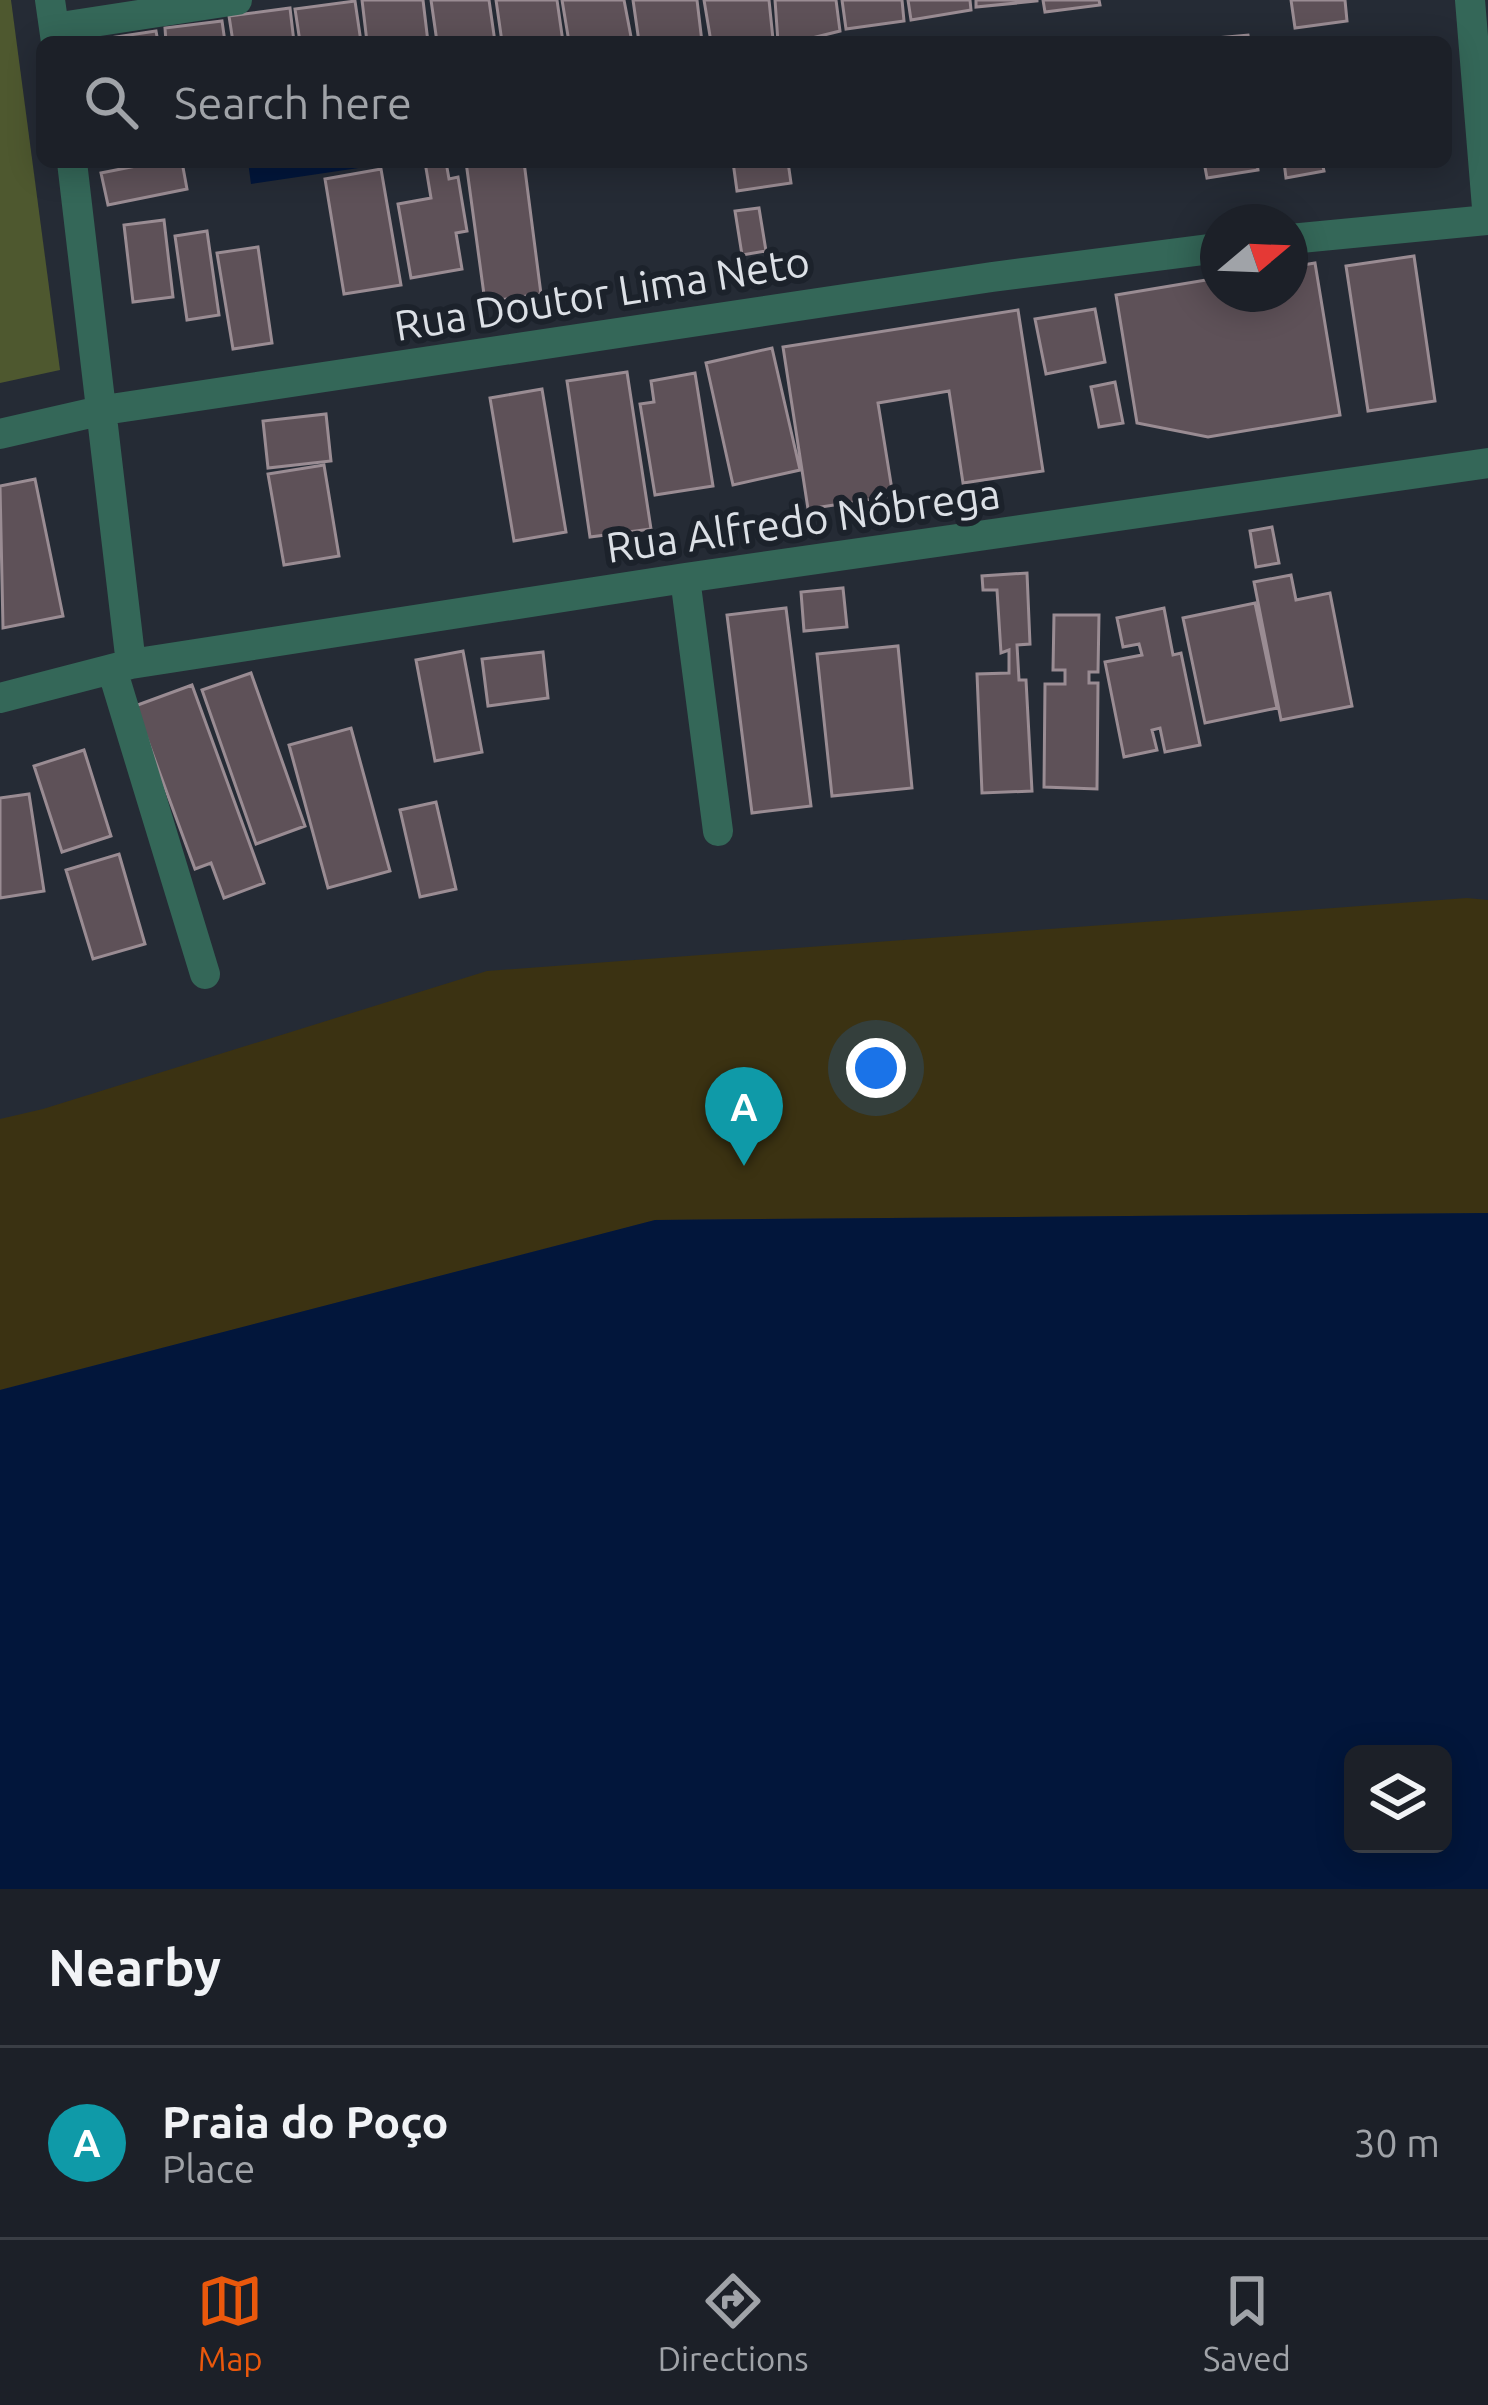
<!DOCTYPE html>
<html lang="en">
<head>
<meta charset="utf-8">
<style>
  :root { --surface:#1c2028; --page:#292d34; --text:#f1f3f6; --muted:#a0a3a8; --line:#3a3e45; --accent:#ea580c }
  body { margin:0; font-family:Ubuntu,sans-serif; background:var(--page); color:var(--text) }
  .controls { position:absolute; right:36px; bottom:36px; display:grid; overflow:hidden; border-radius:18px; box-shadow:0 6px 30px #0003 }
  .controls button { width:108px; height:108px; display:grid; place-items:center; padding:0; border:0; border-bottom:3px solid var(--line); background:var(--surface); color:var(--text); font:60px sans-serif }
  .compass { position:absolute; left:1200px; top:204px; width:108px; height:108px; border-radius:50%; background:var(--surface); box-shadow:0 6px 30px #0003; rotate:71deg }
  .you { position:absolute; left:876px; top:1068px; width:42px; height:42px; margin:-30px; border:9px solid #fff; border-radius:50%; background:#1a73e8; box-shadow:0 0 0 18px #1a73e833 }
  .badge { display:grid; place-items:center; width:78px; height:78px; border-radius:50%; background:var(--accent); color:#fff; font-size:39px; font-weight:700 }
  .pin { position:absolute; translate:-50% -99px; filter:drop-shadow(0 3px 6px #0008) }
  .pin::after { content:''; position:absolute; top:63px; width:42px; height:36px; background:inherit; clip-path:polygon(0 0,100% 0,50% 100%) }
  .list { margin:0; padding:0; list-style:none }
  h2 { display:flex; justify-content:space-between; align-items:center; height:156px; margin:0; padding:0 48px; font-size:51px }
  h2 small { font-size:39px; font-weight:400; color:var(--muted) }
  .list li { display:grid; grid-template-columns:78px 1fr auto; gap:36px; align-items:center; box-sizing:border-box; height:192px; padding:0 48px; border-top:3px solid var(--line) }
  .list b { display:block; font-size:45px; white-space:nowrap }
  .list p { margin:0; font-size:39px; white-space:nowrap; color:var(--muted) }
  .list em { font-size:39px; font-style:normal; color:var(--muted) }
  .icon { flex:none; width:66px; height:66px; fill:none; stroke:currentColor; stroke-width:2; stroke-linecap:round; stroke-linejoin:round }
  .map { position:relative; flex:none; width:1488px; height:1889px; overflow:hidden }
  .search { position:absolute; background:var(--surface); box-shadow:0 6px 30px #0003; left:36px; right:36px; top:36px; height:132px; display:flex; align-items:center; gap:30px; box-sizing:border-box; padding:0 42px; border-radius:18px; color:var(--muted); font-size:45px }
  .sheet { height:348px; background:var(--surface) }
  nav { display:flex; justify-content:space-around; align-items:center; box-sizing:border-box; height:168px; border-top:3px solid var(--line); background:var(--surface); font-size:33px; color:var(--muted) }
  nav a { display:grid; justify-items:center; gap:6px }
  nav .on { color:var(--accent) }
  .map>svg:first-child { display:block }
  .green { fill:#4e582f }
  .sand { fill:#3b3212 }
  .water { fill:#02163b; fill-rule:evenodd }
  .building { fill:#5e5158; stroke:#9a8c93; stroke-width:3 }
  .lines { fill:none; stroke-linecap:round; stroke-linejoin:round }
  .minor { stroke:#346758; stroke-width:30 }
  .labels { text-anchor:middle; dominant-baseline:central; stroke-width:12; stroke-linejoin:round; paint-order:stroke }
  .street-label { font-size:42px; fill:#dce0e6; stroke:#1c222b }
</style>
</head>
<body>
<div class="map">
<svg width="1488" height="1889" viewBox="0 0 1488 1889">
  <rect width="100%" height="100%" fill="#252b35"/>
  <!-- green -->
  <path class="green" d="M0,0H11L60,370L0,383Z"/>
  <!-- sand -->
  <path class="sand" d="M1467,898L1488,900V1213L656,1220L0,1390V1119L43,1109L487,971Z"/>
  <!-- water -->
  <path class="water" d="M248,162H399L251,184Z
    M1488,1213V1889H0V1390L655,1220ZM1353,1754H1443V1844H1353Z"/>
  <!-- building -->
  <path class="building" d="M362,0H423L428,42H367Z
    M431,0H489L495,42H437Z
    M496,0H557L563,42H502Z
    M562,0H624L632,42H569Z
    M633,0H697L702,42H639Z
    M704,0H769L773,39L711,42Z
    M775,0H836L840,31L796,42H778Z
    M842,0H902L904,21L846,29Z
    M908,0H970L971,10L911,20Z
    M976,0H1037V1L976,7Z
    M1043,0H1099L1100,5L1045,12Z
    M1291,0H1345L1347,21L1295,28Z
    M355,1L361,42H300L295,9Z
    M290,8L294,42H233L229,16Z
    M222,21L225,42H166L165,28Z
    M156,31L158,42H96V40Z
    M1248,35L1249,42H1214V38Z
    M156,162H182L187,189L108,205L101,173Z
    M425,162H446L449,179L458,177L467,231L456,233L462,269L411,278L398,204L431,198Z
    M466,162H524L541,294L485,302Z
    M733,162H788L791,183L737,191Z
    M1204,162H1257L1258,170L1207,178Z
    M1284,162H1322L1324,171L1286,178Z
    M381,169L401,285L344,294L325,179Z
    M759,208L766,251L742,255L735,211Z
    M164,220L173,297L133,302L124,225Z
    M207,231L219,315L187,320L175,236Z
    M258,247L272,343L233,349L217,253Z
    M1414,256L1435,401L1368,411L1346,266Z
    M1315,263L1340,415L1208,437L1137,423L1116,295L1218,278V294H1290V267Z
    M1095,309L1105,362L1046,374L1035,319Z
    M1018,310L1043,471L963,483L949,391L878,403L893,496L808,509L783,347Z
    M772,348L800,470L733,485L706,363Z
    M627,372L651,529L590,537L567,381Z
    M695,373L713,486L655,495L640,404L654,402L651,381Z
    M1115,382L1123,423L1099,427L1091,387Z
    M542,389L566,532L514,541L490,398Z
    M326,414L331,461L268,468L263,421Z
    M324,465L339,556L284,565L268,474Z
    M35,479L63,616L3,628L0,486Z
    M1272,527L1279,563L1256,567L1250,531Z
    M1027,573L1030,644L1017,645L1019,680H1026L1032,791L982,793L977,674L1009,673V650L1001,653L997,590H983L982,576Z
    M1291,575L1296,600L1330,593L1352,706L1281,720L1254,582Z
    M843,588L847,627L804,631L801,592Z
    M1255,603L1277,708L1205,723L1183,618Z
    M786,608L811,806L752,813L727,615Z
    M1164,608L1173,655L1181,653L1200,745L1165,752L1160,728L1152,730L1157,750L1124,757L1105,662L1142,655L1139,644L1123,647L1117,618Z
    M1054,615H1099L1098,672H1089V683H1098L1097,789L1044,787L1045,684H1065V670H1053Z
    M898,646L912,788L832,796L817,654Z
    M463,651L482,752L435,761L416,660Z
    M543,652L548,698L488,706L482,659Z
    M251,673L305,826L256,844L202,690Z
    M192,685L264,883L224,898L211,863L195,869L135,706Z
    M351,728L390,871L328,888L289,745Z
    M84,750L111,836L62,852L34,766Z
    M29,794L44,891L0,898V798Z
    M436,802L456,889L420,897L400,810Z
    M119,854L145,944L93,959L66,870Z"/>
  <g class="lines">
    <!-- minor -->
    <path class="minor" d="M50,0L56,42
      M1470,0L1488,220
      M54,28L237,0
      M72,162L131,664
      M1290,239L1488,220
      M0,434L104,410L992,277L1218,248
      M685,578L718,831
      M112,669L205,974
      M0,698L131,664L685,578L1488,463"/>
  </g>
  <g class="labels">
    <!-- street labels -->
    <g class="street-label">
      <text transform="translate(602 293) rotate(-9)">Rua Doutor Lima Neto</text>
      <text transform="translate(803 520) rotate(-8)">Rua Alfredo Nóbrega</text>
    </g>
  </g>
</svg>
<div class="controls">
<button><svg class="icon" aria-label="layers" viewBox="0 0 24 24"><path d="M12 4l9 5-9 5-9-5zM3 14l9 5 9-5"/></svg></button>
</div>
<svg class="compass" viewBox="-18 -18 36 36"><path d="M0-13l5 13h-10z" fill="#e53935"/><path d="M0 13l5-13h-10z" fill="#a0a3a8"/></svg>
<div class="you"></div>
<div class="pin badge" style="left:744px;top:1166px;background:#0f9aa8">A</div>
<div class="search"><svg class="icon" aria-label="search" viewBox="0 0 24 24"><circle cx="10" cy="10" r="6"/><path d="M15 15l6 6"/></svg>Search here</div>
</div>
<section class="sheet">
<h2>Nearby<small></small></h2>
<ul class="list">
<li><span class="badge" style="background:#0f9aa8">A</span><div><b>Praia do Poço</b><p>Place</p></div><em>30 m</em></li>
</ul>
</section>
<nav>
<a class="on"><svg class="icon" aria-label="map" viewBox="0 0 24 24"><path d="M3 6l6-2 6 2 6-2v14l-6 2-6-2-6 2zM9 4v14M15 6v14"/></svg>Map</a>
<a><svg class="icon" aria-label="directions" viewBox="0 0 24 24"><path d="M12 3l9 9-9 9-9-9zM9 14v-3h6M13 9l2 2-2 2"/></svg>Directions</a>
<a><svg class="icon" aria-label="saved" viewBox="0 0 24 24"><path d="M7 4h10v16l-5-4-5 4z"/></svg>Saved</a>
</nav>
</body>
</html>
